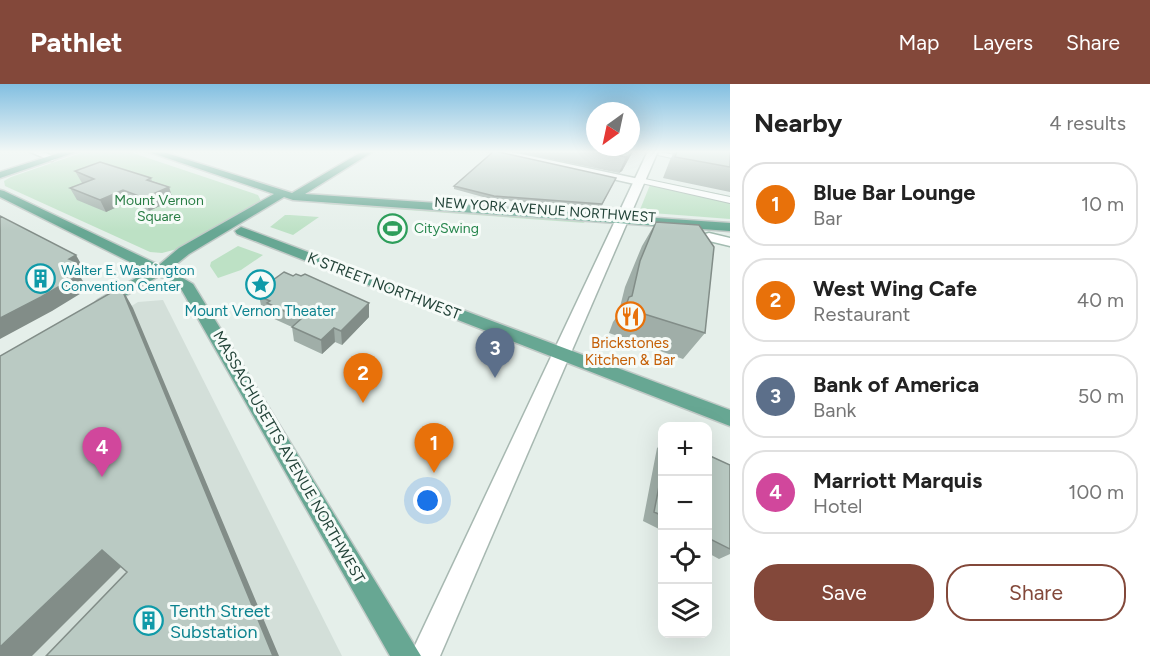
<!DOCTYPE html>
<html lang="en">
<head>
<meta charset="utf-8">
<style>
  :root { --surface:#fff; --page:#f2f2f2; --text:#222; --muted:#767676; --line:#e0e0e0; --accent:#83483a }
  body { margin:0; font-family:Figtree,sans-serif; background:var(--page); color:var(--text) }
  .controls { position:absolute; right:18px; bottom:18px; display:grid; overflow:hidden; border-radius:12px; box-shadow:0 6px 24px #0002 }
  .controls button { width:54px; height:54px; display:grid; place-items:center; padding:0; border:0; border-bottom:2px solid var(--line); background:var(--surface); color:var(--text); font:30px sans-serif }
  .compass { position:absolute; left:586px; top:18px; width:54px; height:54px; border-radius:50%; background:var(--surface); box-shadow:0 6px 24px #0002; rotate:213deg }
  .you { position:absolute; left:428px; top:417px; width:21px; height:21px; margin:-15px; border:4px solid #fff; border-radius:50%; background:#1a73e8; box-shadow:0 0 0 9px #1a73e833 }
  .badge { display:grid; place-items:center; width:39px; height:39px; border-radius:50%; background:var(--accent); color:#fff; font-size:20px; font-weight:700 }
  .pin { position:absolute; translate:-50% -50px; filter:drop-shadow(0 2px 3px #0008) }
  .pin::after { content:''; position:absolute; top:32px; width:21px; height:18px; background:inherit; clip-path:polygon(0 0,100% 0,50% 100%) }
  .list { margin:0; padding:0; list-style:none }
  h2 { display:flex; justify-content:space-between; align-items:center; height:78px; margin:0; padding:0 24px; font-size:26px }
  h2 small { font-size:20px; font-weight:400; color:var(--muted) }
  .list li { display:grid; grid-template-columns:39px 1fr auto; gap:18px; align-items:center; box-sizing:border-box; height:84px; margin:0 12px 12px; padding:0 12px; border:2px solid var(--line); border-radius:24px }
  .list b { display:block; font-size:22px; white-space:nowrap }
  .list p { margin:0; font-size:20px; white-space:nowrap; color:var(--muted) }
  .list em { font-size:20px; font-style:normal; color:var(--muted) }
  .actions { display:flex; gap:12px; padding:18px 24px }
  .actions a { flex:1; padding:14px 0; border:2px solid var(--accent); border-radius:24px; text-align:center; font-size:21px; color:var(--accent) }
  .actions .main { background:var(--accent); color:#fff }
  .icon { flex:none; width:33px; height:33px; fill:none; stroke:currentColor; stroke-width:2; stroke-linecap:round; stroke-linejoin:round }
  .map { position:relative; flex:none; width:730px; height:572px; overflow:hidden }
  header { display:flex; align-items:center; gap:36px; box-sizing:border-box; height:84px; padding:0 30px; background:var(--accent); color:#fff }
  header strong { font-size:28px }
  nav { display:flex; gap:33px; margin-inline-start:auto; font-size:21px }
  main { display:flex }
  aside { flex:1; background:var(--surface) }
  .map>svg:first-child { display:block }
  .built { fill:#d3dfd9 }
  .green { fill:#bde1c5 }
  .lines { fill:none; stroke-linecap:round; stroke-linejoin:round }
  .pedestrian-casing { stroke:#a7b8b1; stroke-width:2 }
  .minor-casing { stroke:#a7b8b1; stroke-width:3 }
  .tertiary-casing { stroke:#a7b8b1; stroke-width:3 }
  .secondary-casing { stroke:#a3bcb1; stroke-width:3 }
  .primary-casing { stroke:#c1cac7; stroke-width:3 }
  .pedestrian { fill:#fff; fill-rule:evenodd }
  .minor { fill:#fff; fill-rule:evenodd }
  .tertiary { fill:#fff; fill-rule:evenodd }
  .secondary { fill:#fff; fill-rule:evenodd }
  .primary { fill:#67a793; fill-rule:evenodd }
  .wall { fill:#a0aea8 }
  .shaded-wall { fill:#828d88 }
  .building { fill:#bacac3; stroke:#828d88; stroke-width:1.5 }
  .labels { text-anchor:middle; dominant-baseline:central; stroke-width:6; stroke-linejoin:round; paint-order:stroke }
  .far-park-label { font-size:14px; fill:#297d45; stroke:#f6fbf8 }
  .far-street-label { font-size:14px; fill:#224338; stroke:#f6fbf8 }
  .far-leisure-label { font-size:14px; fill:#27864d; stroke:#f6fbf8; text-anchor:start }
  .far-culture-label { font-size:14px; fill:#0d838f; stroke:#f6fbf8; text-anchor:start }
  .street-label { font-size:15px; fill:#224338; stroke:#f6fbf8 }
  .culture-label { font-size:15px; fill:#0d838f; stroke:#f6fbf8 }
  .food-label { font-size:15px; fill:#c56008; stroke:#f6fbf8 }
  .near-culture-label { font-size:18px; fill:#0d838f; stroke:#f6fbf8; text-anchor:start }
</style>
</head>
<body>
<header>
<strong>Pathlet</strong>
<nav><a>Map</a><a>Layers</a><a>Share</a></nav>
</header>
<main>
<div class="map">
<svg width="730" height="572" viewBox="0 0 730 572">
  <rect width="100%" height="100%" fill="#e5efea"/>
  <!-- built -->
  <path class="built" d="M163,216L342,572H0V303L138,218Z"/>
  <!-- green -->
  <path class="green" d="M87,67H127L258,111L261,117L185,163L162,169L150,168L5,102L4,97L11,93Z
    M652,96L730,112V135L639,128Z
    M327,118L580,136L585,139L324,120Z
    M285,131H290L319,133L293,151L270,143Z
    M238,162L263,171L241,186L218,194L210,182L211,178Z"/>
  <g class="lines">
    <defs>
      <path id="pedestrian" d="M660,68L690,74L694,76L690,78L658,71Z
        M640,94L730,113V119L637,98L636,96Z"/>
      <path id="minor" d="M489,67H507L639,95L644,98L639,101Z"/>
      <path id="tertiary" d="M648,67H658L440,572H410Z"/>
      <path id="secondary" d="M28,67H41L57,74L52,77Z
        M709,149L730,154V162L705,156L703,153L705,150Z"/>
      <path id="primary" d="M65,67H79L0,94V88Z
        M146,67H160L292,109L363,67H374L305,110L730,139V147L293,116L284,113L189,170L169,186L193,200L421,572H390L180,203L159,192L108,222H98L95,219L98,216L148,187L0,113V106L4,107L159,181L179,164L274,110Z
        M241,143L730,326V342L237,150L235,147Z"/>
    </defs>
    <!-- pedestrian casing -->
    <use href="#pedestrian" class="pedestrian-casing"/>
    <!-- minor casing -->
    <use href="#minor" class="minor-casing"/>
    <!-- tertiary casing -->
    <use href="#tertiary" class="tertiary-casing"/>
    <!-- secondary casing -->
    <use href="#secondary" class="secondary-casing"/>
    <!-- primary casing -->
    <use href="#primary" class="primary-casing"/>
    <!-- pedestrian -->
    <use href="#pedestrian" class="pedestrian"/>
    <!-- minor -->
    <use href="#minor" class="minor"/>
    <!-- tertiary -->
    <use href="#tertiary" class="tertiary"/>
    <!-- secondary -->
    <use href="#secondary" class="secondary"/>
    <!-- primary -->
    <use href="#primary" class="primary"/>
  </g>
  <!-- wall -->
  <path class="wall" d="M511,67H633L622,87L619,89Z
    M673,67H730V108L663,94L670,76L674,68H673Z
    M75,87L151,94L152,97L169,103L173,116L149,127L128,118L106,128L77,116L70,104L82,99Z
    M616,94L601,123L494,116L454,105V102Z
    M656,138L705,249L683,275L609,249L613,238L618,231L625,203L642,162Z
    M258,207L369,233L342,261L335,258L322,270L294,257L292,243L270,233L269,229L267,228L265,223L261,221Z
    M663,359V447L643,437L657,364Z
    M708,371L730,381V470L719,475L708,469Z"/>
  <!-- shaded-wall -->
  <path class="shaded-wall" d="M632,67H633L622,87L619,89L626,73Z
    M169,103L173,116L149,127L144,114Z
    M123,106L128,118L106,128L100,116Z
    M76,171L84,185L82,186L86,191L81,194L88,205L52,227L0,255V234L65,183L69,175Z
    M121,203L133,224L279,572H273Z
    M369,219V233L342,261L341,247Z
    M334,244L335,258L322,270L321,256Z
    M102,466L124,480L32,572H0V563Z"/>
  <!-- building -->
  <path class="building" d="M494,67L616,94L602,120L494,112L454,102Z
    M595,67H632L630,71L626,73Z
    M677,67H730V83L675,73Z
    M100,78L151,94L147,96L169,103L144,114L123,106L100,116L70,104L94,95L75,87Z
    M0,132L76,171L69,175L77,178L65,183L79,191L41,213L0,234Z
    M656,138L699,141L714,163L705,249L625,224L629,213L632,212L640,177Z
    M284,188L293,192L296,190L301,192L305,190L369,219L341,247L334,244L321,256L292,243L301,235L267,219L270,217L263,214L266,211L258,207Z
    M121,203L273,572H46L127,488L102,466L0,563V272Z
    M708,371L730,381V465L708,454Z
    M663,382V432L654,428Z"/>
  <!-- sky -->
  <linearGradient id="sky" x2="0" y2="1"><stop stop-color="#82bfe1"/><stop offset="0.46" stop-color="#f3f8f6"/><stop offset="1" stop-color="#f3f8f6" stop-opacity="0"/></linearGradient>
  <rect width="730" height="147" fill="url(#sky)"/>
  <!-- icons -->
  <defs>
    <symbol id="stadium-ring" viewBox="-11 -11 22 22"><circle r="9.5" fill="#f6fbf8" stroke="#2e9e5b" stroke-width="1.5"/><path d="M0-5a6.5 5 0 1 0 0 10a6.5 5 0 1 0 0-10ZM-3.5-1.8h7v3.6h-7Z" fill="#2e9e5b"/></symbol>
    <symbol id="building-ring" viewBox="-11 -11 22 22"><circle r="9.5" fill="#f6fbf8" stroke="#0f9aa8" stroke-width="1.5"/><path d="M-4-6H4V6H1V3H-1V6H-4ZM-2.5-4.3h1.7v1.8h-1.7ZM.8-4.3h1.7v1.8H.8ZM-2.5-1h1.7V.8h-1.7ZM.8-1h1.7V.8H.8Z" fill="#0f9aa8"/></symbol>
    <symbol id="sight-ring" viewBox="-11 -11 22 22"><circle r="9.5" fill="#f6fbf8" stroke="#0f9aa8" stroke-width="1.5"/><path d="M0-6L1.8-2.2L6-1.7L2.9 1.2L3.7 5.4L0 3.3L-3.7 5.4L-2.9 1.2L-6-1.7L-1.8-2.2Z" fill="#0f9aa8"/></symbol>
    <symbol id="restaurant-ring" viewBox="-11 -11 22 22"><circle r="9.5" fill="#f6fbf8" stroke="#e8710a" stroke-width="1.5"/><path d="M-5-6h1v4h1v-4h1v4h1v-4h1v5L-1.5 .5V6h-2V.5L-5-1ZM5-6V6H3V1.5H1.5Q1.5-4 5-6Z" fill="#e8710a"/></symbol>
  </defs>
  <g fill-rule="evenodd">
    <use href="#stadium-ring" x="376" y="128" width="33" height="33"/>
    <use href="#building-ring" x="24" y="178" width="33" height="33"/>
    <use href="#sight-ring" x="244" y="184" width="33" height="33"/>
    <use href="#restaurant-ring" x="614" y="216" width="33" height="33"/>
    <use href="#building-ring" x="132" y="520" width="33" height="33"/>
  </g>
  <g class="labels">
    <!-- far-park labels -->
    <g class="far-park-label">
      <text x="159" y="116">Mount Vernon<tspan x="159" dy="16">Square</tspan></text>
    </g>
    <!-- far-street labels -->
    <g class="far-street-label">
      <text transform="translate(545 126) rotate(4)">NEW YORK AVENUE NORTHWEST</text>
    </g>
    <!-- far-leisure labels -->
    <g class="far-leisure-label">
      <text x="414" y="144">CitySwing</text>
    </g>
    <!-- far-culture labels -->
    <g class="far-culture-label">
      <text x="61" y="186">Walter E. Washington<tspan x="61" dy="16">Convention Center</tspan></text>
    </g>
    <!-- street labels -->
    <g class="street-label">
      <text transform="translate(384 202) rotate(21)">K STREET NORTHWEST</text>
      <text transform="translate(289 373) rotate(60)">MASSACHUSETTS AVENUE NORTHWEST</text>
    </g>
    <!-- culture labels -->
    <g class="culture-label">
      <text x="260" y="227">Mount Vernon Theater</text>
    </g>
    <!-- food labels -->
    <g class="food-label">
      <text x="630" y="259">Brickstones<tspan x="630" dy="17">Kitchen &amp; Bar</tspan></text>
    </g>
    <!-- near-culture labels -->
    <g class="near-culture-label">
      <text x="170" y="527">Tenth Street<tspan x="170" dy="21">Substation</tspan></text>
    </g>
  </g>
</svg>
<div class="controls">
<button>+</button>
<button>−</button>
<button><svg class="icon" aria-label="locate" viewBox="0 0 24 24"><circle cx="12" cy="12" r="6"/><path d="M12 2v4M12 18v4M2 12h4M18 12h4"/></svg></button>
<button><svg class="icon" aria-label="layers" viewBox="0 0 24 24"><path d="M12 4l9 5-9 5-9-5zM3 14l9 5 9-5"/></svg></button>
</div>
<svg class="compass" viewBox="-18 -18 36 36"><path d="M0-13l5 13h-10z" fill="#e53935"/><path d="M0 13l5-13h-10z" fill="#767676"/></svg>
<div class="you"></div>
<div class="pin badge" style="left:434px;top:389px;background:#e8710a">1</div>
<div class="pin badge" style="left:363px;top:319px;background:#e8710a">2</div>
<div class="pin badge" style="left:495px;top:294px;background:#5c6f8a">3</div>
<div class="pin badge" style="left:102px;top:393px;background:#d1479c">4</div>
</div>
<aside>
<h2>Nearby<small>4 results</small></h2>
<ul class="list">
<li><span class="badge" style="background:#e8710a">1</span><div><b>Blue Bar Lounge</b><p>Bar</p></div><em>10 m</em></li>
<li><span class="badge" style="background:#e8710a">2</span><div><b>West Wing Cafe</b><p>Restaurant</p></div><em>40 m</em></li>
<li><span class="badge" style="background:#5c6f8a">3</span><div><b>Bank of America</b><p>Bank</p></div><em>50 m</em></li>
<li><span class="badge" style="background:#d1479c">4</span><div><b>Marriott Marquis</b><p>Hotel</p></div><em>100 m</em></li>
</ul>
<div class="actions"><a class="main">Save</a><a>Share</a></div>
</aside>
</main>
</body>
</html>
